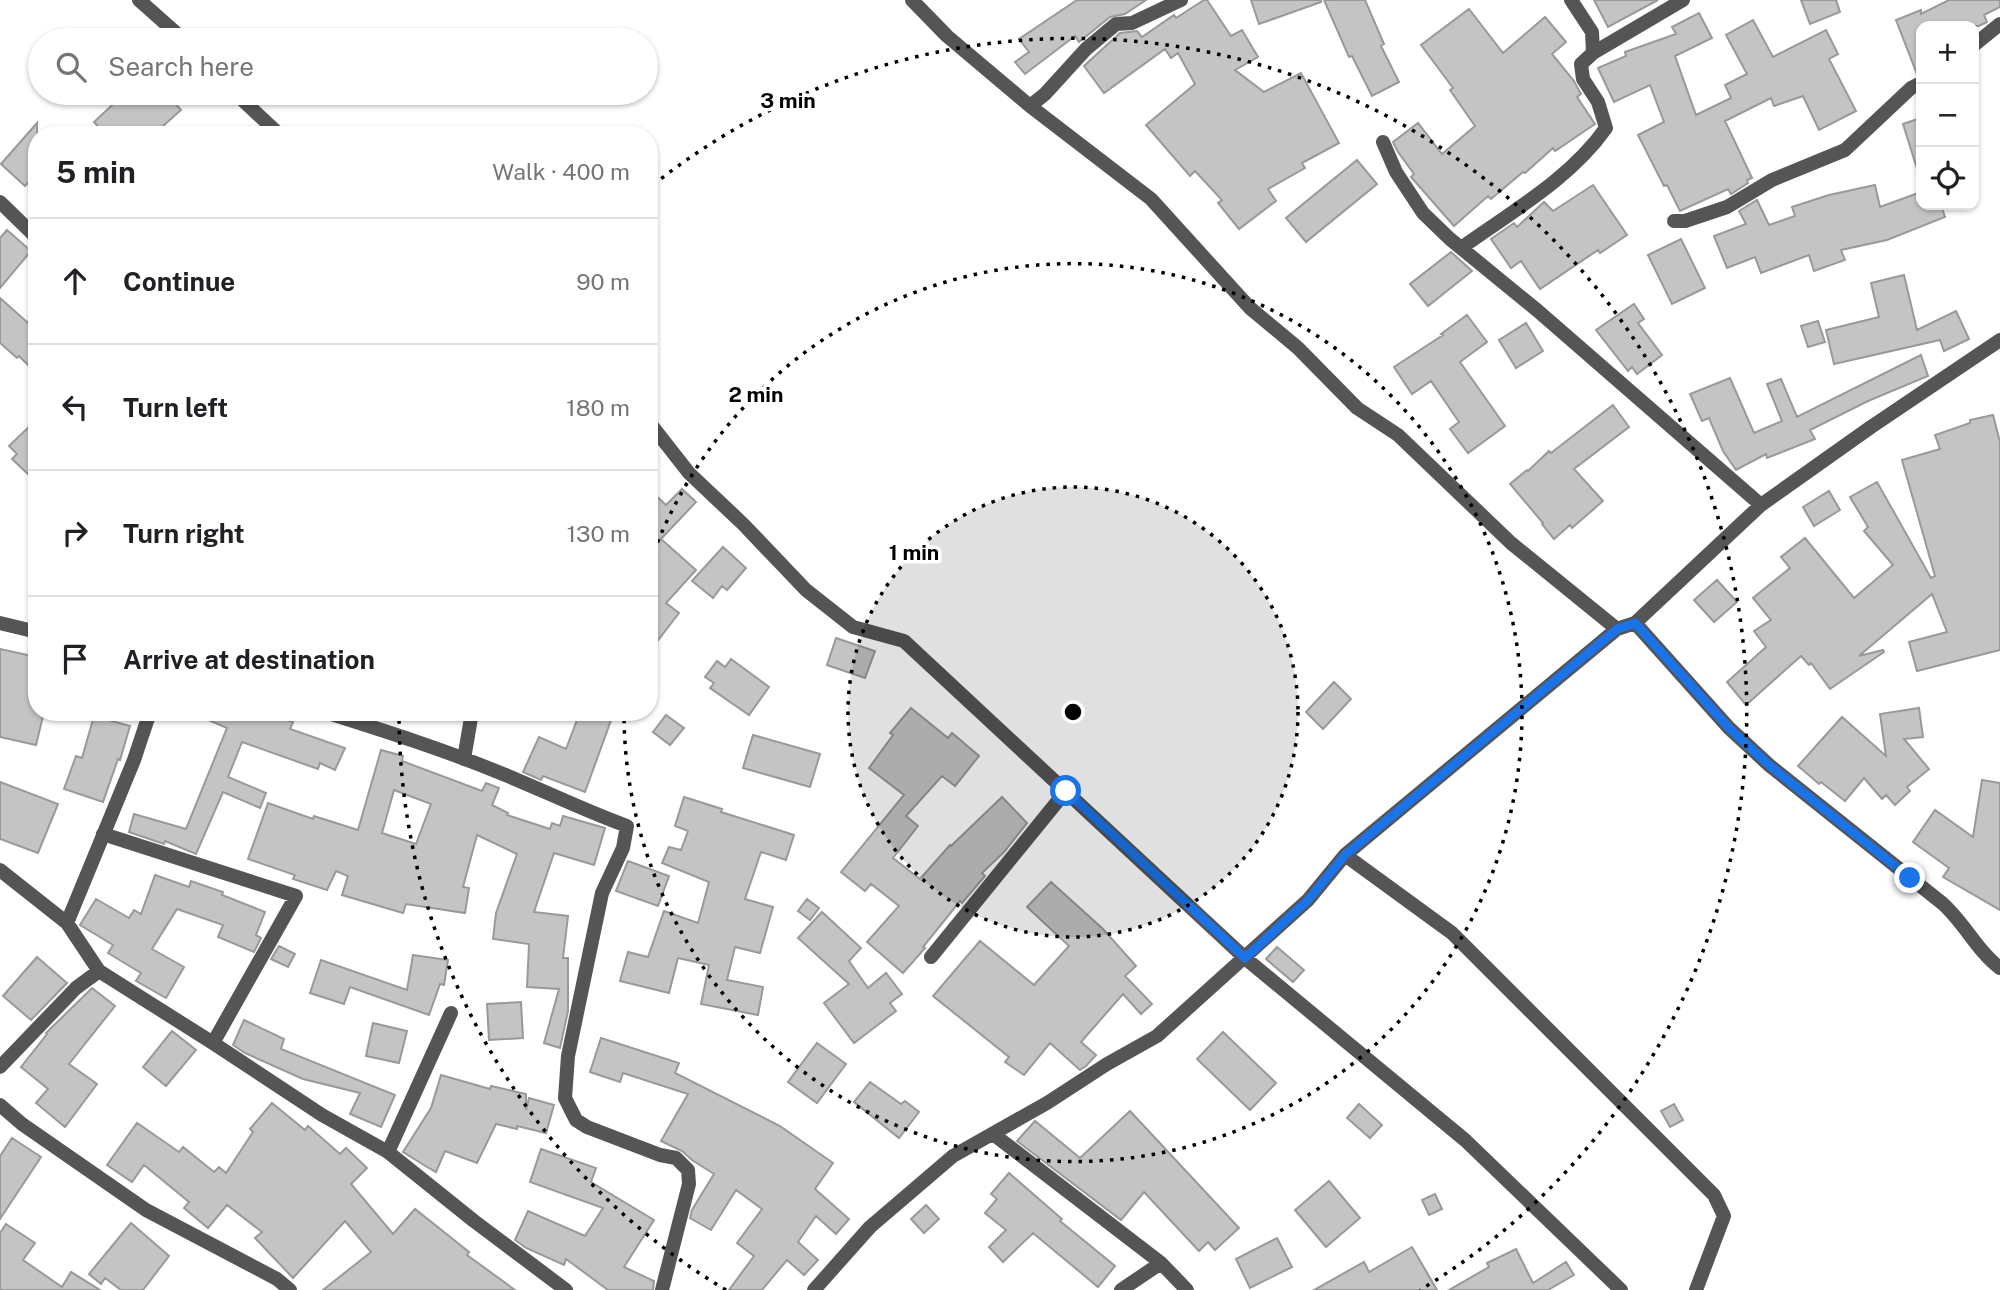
<!DOCTYPE html>
<html lang="en">
<head>
<meta charset="utf-8">
<style>
  :root { --surface:#fff; --page:#f2f2f2; --text:#202124; --muted:#757577; --line:#e0e0e0 }
  body { margin:0; font-family:"Public Sans",sans-serif; background:var(--page); color:var(--text) }
  .controls { position:absolute; right:21px; top:21px; display:grid; overflow:hidden; border-radius:14px; box-shadow:0 2px 5px #0004 }
  .controls button { width:63px; height:63px; display:grid; place-items:center; padding:0; border:0; border-bottom:2px solid var(--line); background:var(--surface); color:var(--text); font:35px sans-serif }
  .stop { position:absolute; width:21px; height:21px; margin:-16px; border:5px solid #1a73e8; border-radius:50%; background:#fff }
  .stop.end { background:#1a73e8; border-color:#fff; box-shadow:0 2px 7px #0008 }
  .list { margin:0; padding:0; list-style:none }
  h2 { display:flex; justify-content:space-between; align-items:center; height:91px; margin:0; padding:0 28px; font-size:30px }
  h2 small { font-size:23px; font-weight:400; color:var(--muted) }
  .list li { display:grid; grid-template-columns:46px 1fr auto; gap:21px; align-items:center; box-sizing:border-box; height:126px; padding:0 28px; border-top:2px solid var(--line) }
  .list b { display:block; font-size:26px; white-space:nowrap }
  .list em { font-size:23px; font-style:normal; color:var(--muted) }
  .icon { flex:none; width:38px; height:38px; fill:none; stroke:currentColor; stroke-width:2; stroke-linecap:round; stroke-linejoin:round }
  .map { position:relative; flex:none; width:2000px; height:1290px; overflow:hidden }
  .search { position:absolute; background:var(--surface); box-shadow:0 2px 5px #0004; left:28px; top:28px; width:630px; height:77px; display:flex; align-items:center; gap:18px; box-sizing:border-box; padding:0 24px; border-radius:38px; color:var(--muted); font-size:26px }
  .panel { position:absolute; background:var(--surface); box-shadow:0 2px 5px #0004; left:28px; top:126px; width:630px; height:595px; border-radius:28px }
  .map>svg:first-child { display:block }
  .building { fill:#c4c4c4; stroke:#999; stroke-width:2; fill-rule:evenodd }
  .lines { fill:none; stroke-linecap:round; stroke-linejoin:round }
  .street { stroke:#555; stroke-width:14 }
  .route { stroke:#1a73e8; stroke-width:9 }
  .ring { fill:none; stroke:#000; stroke-width:3.5; stroke-dasharray:3.5 7 }
  .centre { fill:#000; stroke:#fff; stroke-width:3.5 }
  .ring-label { font-size:21px; text-anchor:middle; font-weight:bold; fill:#000; stroke:#fff; stroke-width:7; stroke-linejoin:round; paint-order:stroke }
</style>
</head>
<body>
<div class="map">
<svg width="2000" height="1290" viewBox="0 0 2000 1290">
  <rect width="100%" height="100%" fill="#fff"/>
  <!-- building -->
  <path class="building" d="M1077,0H1146L1125,14L1110,17L1079,42L1075,36L1025,74L1015,62L1029,52L1019,39Z
    M1204,0H1207L1231,36L1242,30L1258,57L1235,70L1264,92L1301,73L1339,143L1302,163L1305,168L1268,189L1276,201L1239,229L1218,203L1222,200L1195,171L1190,176L1146,125L1195,84L1178,53L1171,58L1165,49L1104,93L1084,66L1120,33L1137,31L1142,37L1174,15L1176,18Z
    M1251,0H1321V2L1259,24Z
    M1324,0H1365L1384,44L1381,46L1399,82L1372,96L1352,56L1349,57Z
    M1594,0H1658L1608,27Z
    M1801,0H1836L1840,12L1810,24Z
    M1949,0H2000V7L1984,15L1987,22L1979,26H1921V73L1917,74L1896,20L1921,10V14Z
    M1469,9L1503,53L1545,17L1566,42L1552,54L1574,81L1581,94L1577,97L1595,124L1555,151L1553,148L1525,173L1523,172L1491,199L1488,196L1454,226L1411,177L1414,174L1398,152L1393,142L1418,123L1442,154L1475,126L1450,90L1453,88L1421,45Z
    M1699,13L1712,38L1675,56L1696,115L1731,98L1725,85L1747,74L1726,35L1753,20L1773,57L1826,30L1838,54L1829,59L1856,111L1819,130L1803,96L1774,106L1771,98L1725,121L1752,178L1747,180L1748,183L1731,194L1728,189L1680,211L1667,185L1664,186L1638,135L1664,122L1650,85L1614,102L1598,68L1626,56L1625,52L1676,34L1672,27Z
    M125,93H133L140,100L148,93H166L181,110L153,135H106L94,122Z
    M1921,118V171L1918,172L1903,124Z
    M37,123V173L25,186L1,164Z
    M1357,160L1377,184L1306,242L1286,218Z
    M1593,185L1627,235L1600,253L1598,250L1540,289L1521,261L1511,268L1491,239L1514,223L1517,227L1544,202L1553,211Z
    M1875,185L1880,207L1921,192V205H1941L1945,217L1887,240L1841,250L1845,260L1814,271L1809,255L1761,273L1755,257L1727,268L1714,236L1746,224L1739,211L1757,200L1769,225L1795,216L1792,207L1829,195Z
    M7,230L31,251L0,288V238Z
    M1681,239L1705,288L1672,304L1648,255Z
    M1451,252L1472,271L1428,306L1410,284Z
    M1904,275L1917,330L1956,311L1969,339L1944,351L1940,340L1834,364L1826,330L1879,317L1871,283Z
    M0,298L37,331V374L19,356L17,358L0,343Z
    M1634,304L1644,319L1638,323L1662,355L1637,374L1632,367L1628,371L1596,330Z
    M1467,315L1487,342L1460,362L1505,426L1468,453L1450,429L1459,422L1431,381L1412,394L1394,367L1443,335L1441,334Z
    M1818,321L1825,342L1808,347L1801,326Z
    M1526,323L1543,351L1516,368L1499,340Z
    M1921,355L1928,376L1868,401L1810,430L1815,439L1767,458L1766,454L1736,470L1723,451L1709,418L1702,421L1690,394L1730,378L1754,433L1782,421L1767,384L1781,379L1797,417Z
    M1613,405L1629,427L1574,469L1603,501L1572,528L1570,525L1554,539L1542,524L1543,523L1510,484L1527,470L1528,471L1549,451L1551,453Z
    M1993,415L2000,442V650L1917,671L1909,642L1947,632L1932,594L1859,656L1883,650L1884,652L1830,689L1811,663L1809,665L1801,656L1746,705L1727,682L1766,647L1754,631L1771,620L1753,598L1790,568L1781,557L1805,538L1854,598L1893,565L1864,531L1868,527L1850,497L1877,482L1931,578L1935,576L1902,460L1940,449L1935,435L1970,423V420Z
    M37,419V465L28,474L12,459L17,454L9,446Z
    M649,489L666,505L682,489L696,502L661,539L696,570L666,603L679,613L649,652V564L657,555L652,549L649,551Z
    M1829,491L1840,510L1814,526L1803,507Z
    M723,547L746,568L727,590L722,586L713,598L692,581Z
    M1717,580L1737,602L1714,622L1694,600Z
    M836,638L875,651L865,678L827,665Z
    M0,649L37,657V712H44L36,745L0,737Z
    M731,659L769,687L749,715L710,688L714,683L705,677L717,661L725,667Z
    M1334,682L1351,699L1323,729L1306,712Z
    M911,708L948,738L952,733L979,756L955,786L942,776L906,816L918,826L893,858L920,879L950,845L951,846L1002,797L1027,823L1004,852L982,873L985,876L962,903L960,901L923,947L925,948L903,973L867,942L899,906L871,884L865,891L841,872L904,795L869,768L893,735L890,733Z
    M1919,708L1923,737L1904,739L1929,769L1907,787L1910,791L1895,805L1886,795L1882,799L1864,778L1845,801L1821,782L1819,784L1798,766L1842,717L1886,756L1880,714Z
    M190,712H247L259,717L262,712L293,722L290,729L345,748L335,770L320,763L318,769L242,742L228,777L266,793L260,808L223,792L196,854L165,841L164,844L129,832L134,814L186,829L227,728Z
    M580,712H614L585,792L543,776L541,780L523,772L539,737L566,749Z
    M666,715L684,728L670,745L653,732Z
    M94,716L130,726L120,760L118,759L103,802L64,789L76,756L82,758Z
    M753,735L820,754L810,787L743,768Z
    M381,750L403,756L402,761L482,791L486,783L499,788L492,805L508,813L507,815L550,829L552,823L560,826L563,816L605,828L594,865L554,853L534,912L568,916L563,958H568V1011L560,1048L544,1043L559,989L527,987L529,944L493,939L496,913L517,854L477,835L463,887L469,888L465,913L406,904L403,913L342,895L348,876L336,871L327,890L293,879L295,875L248,859L268,803L313,819L314,816L358,830ZM394,790L431,804L416,844L382,833Z
    M1982,780L2000,783V910L1943,877L1949,868L1913,842L1935,810L1973,837Z
    M0,782L58,804L38,853L0,839Z
    M684,797L722,809L721,812L794,835L786,860L761,852L745,899L773,907L760,953L735,947L727,980L763,987L758,1015L701,1004L709,965L678,958L669,993L620,981L628,952L648,957L664,911L698,923L709,882L662,863L669,847L681,850L688,831L675,826Z
    M628,861L669,876L658,906L616,891Z
    M155,875L189,887L191,881L223,892L222,895L265,912L256,935L261,938L254,952L218,937L223,925L177,909L152,949L184,967L166,998L136,981L141,973L108,953L113,945L80,925L96,899L129,918L134,910L141,914Z
    M1051,882L1103,929L1136,966L1125,976L1152,1004L1141,1014L1123,994L1081,1042L1096,1055L1086,1066L1080,1070L1050,1043L1024,1075L1005,1062L1009,1057L933,996L980,941L1034,985L1069,946L1027,907Z
    M807,899L819,908L810,920L798,911Z
    M822,912L861,948L849,961L868,988L886,973L902,994L890,1003L896,1011L854,1043L824,1003L849,984L798,938Z
    M279,946L295,954L288,967L271,959Z
    M1277,947L1304,970L1293,982L1266,959Z
    M413,955L448,960L444,985L440,984L429,1015L350,987L344,1004L310,993L321,960L407,990Z
    M37,957L67,983L31,1020L3,996Z
    M92,988L115,1006L69,1064L97,1084L65,1127L36,1103L48,1089L21,1067L47,1034L46,1033Z
    M521,1002L523,1038L489,1040L487,1004Z
    M244,1020L284,1039L281,1049L395,1095L381,1127L350,1114L360,1093L303,1079L245,1053L233,1045Z
    M373,1023L407,1031L399,1063L366,1056Z
    M172,1031L196,1050L166,1086L143,1067Z
    M1223,1032L1276,1083L1250,1110L1197,1059Z
    M601,1038L679,1063L675,1073L780,1126L833,1163L815,1189L849,1219L836,1234L816,1216L798,1242L818,1260L804,1275L787,1260L762,1290H729L754,1256L737,1243L762,1209L736,1190L711,1230L690,1218L692,1210L714,1174L692,1160L682,1151L661,1141L688,1094L623,1073L620,1082L590,1072Z
    M817,1043L846,1064L817,1103L788,1082Z
    M441,1075L490,1089L491,1086L526,1094V1110L529,1098L554,1105L546,1133L517,1126V1129L496,1124L477,1163L445,1151L436,1172L427,1167L403,1152L431,1108Z
    M870,1082L901,1104L905,1101L919,1112L899,1138L854,1102Z
    M272,1103L305,1130L308,1126L340,1154L346,1148L367,1168L351,1184L393,1234L415,1209L469,1252L467,1255L515,1290H323L371,1252L345,1221L293,1278L255,1238L262,1232L227,1205L208,1228L184,1208L189,1202L144,1165L132,1182L107,1165L137,1123L179,1152L183,1147L214,1172L219,1167L226,1173L253,1132L250,1129Z
    M1359,1104L1382,1125L1370,1138L1347,1118Z
    M1674,1104L1683,1120L1670,1127L1661,1111Z
    M1130,1111L1239,1228L1215,1250L1208,1242L1199,1251L1144,1192L1121,1220L1017,1141L1035,1121L1080,1158Z
    M12,1138L41,1157L0,1219V1156Z
    M541,1149L596,1168L591,1182L654,1220L624,1267L654,1281L653,1290H608L566,1259L564,1265L526,1248L515,1240L528,1211L585,1236L603,1208L530,1182Z
    M1009,1173L1062,1219L1060,1221L1115,1266L1098,1287L1033,1233L1003,1262L989,1247L1006,1230L985,1213L997,1199L991,1194Z
    M1329,1181L1360,1218L1326,1247L1295,1210Z
    M1435,1194L1442,1209L1429,1215L1422,1200Z
    M926,1205L939,1219L924,1233L911,1219Z
    M131,1223L169,1256L143,1290H121L105,1278L101,1284L89,1274Z
    M6,1224L35,1243L23,1260L62,1287L71,1272L100,1290H0V1233Z
    M1277,1238L1292,1267L1250,1288L1236,1259Z
    M1412,1247L1437,1290H1314L1364,1262L1369,1272Z
    M1516,1249L1533,1283L1566,1262L1574,1275L1548,1290H1449L1489,1267L1487,1263Z"/>
  <g class="lines">
    <!-- street -->
    <path class="street" d="M139,0L184,40
      M912,0L947,36L1030,106L1151,199L1250,308L1298,348L1357,408L1398,435L1511,543L1617,629
      M1571,0L1592,32L1593,53
      M1974,45L2000,24
      M235,93L280,135
      M1030,106L1045,94L1086,49L1116,24L1132,23L1181,0
      M1383,142L1396,172L1423,213L1450,239L1538,311L1761,505
      M0,202L37,238
      M1674,221H1685L1727,207L1772,180L1845,150L1911,88L1921,83
      M1461,248C1511,212 1570,179 1606,128L1598,102L1583,79L1581,64L1593,53L1683,0
      M649,422L689,473L743,524L806,590L853,627L904,641L1245,958L1465,1140L1621,1290
      M0,623L37,632
      M1635,623L1729,728L1769,765L1942,903C1964,922 1977,951 2000,968
      M325,712C385,731 445,750 503,774C545,791 585,811 627,826L623,848L602,893L568,1056L565,1098L576,1120L587,1127L660,1155L676,1158L688,1170L689,1184L662,1290
      M464,759L472,712
      M103,834L296,896L213,1043
      M1345,855L1452,933L1714,1195L1724,1216L1696,1290
      M0,870L67,923L99,971
      M67,923L134,760L150,712
      M931,957L1066,791
      M0,1067L76,988L99,971L213,1043L322,1115L388,1152L474,1221L566,1290
      M0,1105L22,1124L146,1210L277,1279L290,1290
      M993,1134L1161,1263L1187,1290
      M388,1152L451,1013
      M814,1290L870,1227L953,1156L1047,1103L1107,1064L1157,1036L1308,900L1345,855L1617,629L1635,623L1761,505L1871,427L2000,340
      M1121,1290L1161,1263"/>
  </g>
  <g class="lines">
    <!-- route -->
    <path class="route" d="M1066,791L1245,958L1308,900L1345,855L1617,629L1635,623L1729,728L1769,765L1910,878"/>
  </g>
  <!-- distance rings -->
  <circle cx="1073" cy="712" r="225" fill="#000" fill-opacity=".12"/>
  <g class="ring">
    <circle cx="1073" cy="712" r="225"/>
    <path d="M650 562A449 449 0 1 1 624 716"/>
    <path d="M726 1290A674 674 0 0 1 399 718M653 185A674 674 0 1 1 1420 1290"/>
  </g>
  <circle cx="1073" cy="712" r="10" class="centre"/>
  <g class="ring-label">
    <text x="788" y="108">3 min</text>
    <text x="756" y="402">2 min</text>
    <text x="914" y="560">1 min</text>
  </g>
</svg>
<div class="controls">
<button>+</button>
<button>−</button>
<button><svg class="icon" aria-label="locate" viewBox="0 0 24 24"><circle cx="12" cy="12" r="6"/><path d="M12 2v4M12 18v4M2 12h4M18 12h4"/></svg></button>
</div>
<div class="stop" style="left:1066px;top:791px"></div>
<div class="stop end" style="left:1910px;top:878px"></div>
<div class="search"><svg class="icon" aria-label="search" viewBox="0 0 24 24"><circle cx="10" cy="10" r="6"/><path d="M15 15l6 6"/></svg>Search here</div>
<section class="panel">
<h2>5 min<small>Walk · 400 m</small></h2>
<ul class="list">
<li><svg class="icon" aria-label="ahead" viewBox="0 0 24 24"><path d="M12 20V5M6 11l6-6 6 6"/></svg><div><b>Continue</b></div><em>90 m</em></li>
<li><svg class="icon" aria-label="left" viewBox="0 0 24 24"><path d="M17 20v-9H6M10 6l-5 5 5 5"/></svg><div><b>Turn left</b></div><em>180 m</em></li>
<li><svg class="icon" aria-label="right" viewBox="0 0 24 24"><path d="M7 20v-9h11M14 6l5 5-5 5"/></svg><div><b>Turn right</b></div><em>130 m</em></li>
<li><svg class="icon" aria-label="arrive" viewBox="0 0 24 24"><path d="M6 21V4h12l-3 4 3 4H6"/></svg><div><b>Arrive at destination</b></div></li>
</ul>
</section>
</div>
</body>
</html>
